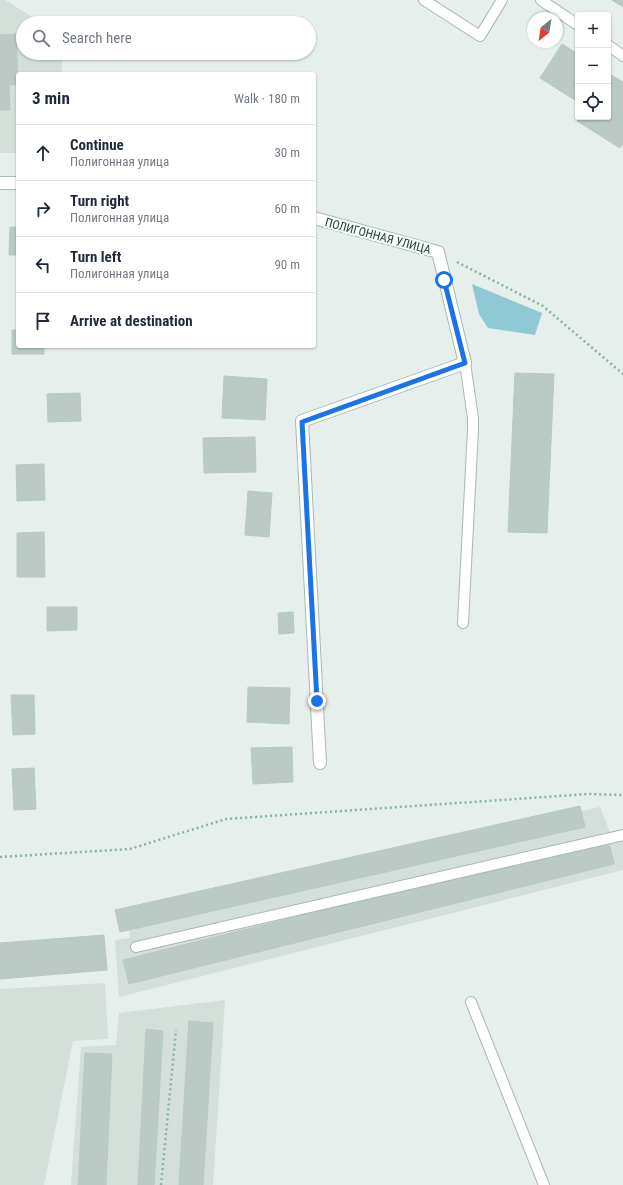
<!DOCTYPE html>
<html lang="en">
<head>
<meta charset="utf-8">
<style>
  :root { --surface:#fff; --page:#f2f2f3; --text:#1f2937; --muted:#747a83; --line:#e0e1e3 }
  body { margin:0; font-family:"Roboto Condensed",sans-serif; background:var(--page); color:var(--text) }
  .controls { position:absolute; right:12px; top:12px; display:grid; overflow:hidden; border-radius:4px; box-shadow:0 1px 3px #0004 }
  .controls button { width:36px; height:36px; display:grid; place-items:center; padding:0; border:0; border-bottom:1px solid var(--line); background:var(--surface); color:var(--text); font:20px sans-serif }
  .compass { position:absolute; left:527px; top:12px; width:36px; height:36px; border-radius:50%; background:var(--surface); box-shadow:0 1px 3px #0004; rotate:210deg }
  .stop { position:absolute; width:12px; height:12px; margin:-9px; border:3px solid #1a73e8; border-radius:50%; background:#fff }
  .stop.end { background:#1a73e8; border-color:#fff; box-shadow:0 1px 4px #0008 }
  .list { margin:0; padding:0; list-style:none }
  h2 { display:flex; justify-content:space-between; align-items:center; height:52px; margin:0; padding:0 16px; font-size:17px }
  h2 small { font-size:13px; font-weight:400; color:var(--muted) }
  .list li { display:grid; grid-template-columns:26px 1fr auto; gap:12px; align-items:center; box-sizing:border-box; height:56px; padding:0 16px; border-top:1px solid var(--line) }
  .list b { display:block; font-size:15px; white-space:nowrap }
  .list p { margin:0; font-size:13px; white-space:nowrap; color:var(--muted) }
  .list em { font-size:13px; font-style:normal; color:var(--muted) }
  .icon { flex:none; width:22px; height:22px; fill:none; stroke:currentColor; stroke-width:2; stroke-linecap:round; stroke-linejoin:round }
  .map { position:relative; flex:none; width:623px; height:1185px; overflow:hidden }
  .search { position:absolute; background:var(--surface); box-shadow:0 1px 3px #0004; left:16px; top:16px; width:300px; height:44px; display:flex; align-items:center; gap:10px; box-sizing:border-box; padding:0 14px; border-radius:22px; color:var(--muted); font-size:15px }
  .panel { position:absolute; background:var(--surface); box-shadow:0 1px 3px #0004; left:16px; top:72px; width:300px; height:276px; border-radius:4px }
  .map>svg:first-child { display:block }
  .built { fill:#d4dfda }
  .water { fill:#8ec9d4 }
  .building { fill:#bbcac4; stroke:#b8c9c2 }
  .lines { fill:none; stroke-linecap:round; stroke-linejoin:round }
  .service-casing { stroke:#a8b8b2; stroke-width:12 }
  .minor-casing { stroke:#a8b8b2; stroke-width:14 }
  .path { stroke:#86b3a5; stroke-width:2.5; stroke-dasharray:2 3; stroke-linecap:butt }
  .service { stroke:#fff; stroke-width:10 }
  .minor { stroke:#fff; stroke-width:12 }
  .route { stroke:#1a73e8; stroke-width:5 }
  .labels { text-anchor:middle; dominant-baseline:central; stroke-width:4; stroke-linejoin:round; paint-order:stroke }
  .street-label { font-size:12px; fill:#24423a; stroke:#f7fbf9 }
</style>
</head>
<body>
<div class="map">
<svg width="623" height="1185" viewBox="0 0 623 1185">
  <rect width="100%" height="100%" fill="#e6efeb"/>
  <!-- built -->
  <path class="built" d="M0,0H5L42,23H23V53H62V74H18V153H0Z
    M600,807L610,832L623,829V870L119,997L115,940L130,938L128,913L320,868Z
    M105,983L108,1039L73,1041L44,1185H0V989Z
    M225,1000L213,1185H71L81,1047L116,1045L119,1013Z"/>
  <!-- water -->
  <path class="water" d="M472,284L542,313L535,335L488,328L479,314Z"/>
  <!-- building -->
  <path class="building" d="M612,0H623V7Z
    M16,34L18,84L9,85L10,110H0V35Z
    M562,44L578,54V102L540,78Z
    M608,73L623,82V143L620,148L577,121L579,117H608Z
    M10,227H18V255H9Z
    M12,330H18V346H44V354H12Z
    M515,373L554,374L547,533L508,532Z
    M224,376L267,379L265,420L222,418Z
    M80,393L81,421L48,422L47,394Z
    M255,437L256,472L204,473L203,438Z
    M44,464L45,500L17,501L16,465Z
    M248,491L272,493L269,537L245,535Z
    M44,532L45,577H17V533Z
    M47,607H77V630L47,631Z
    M293,612L294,633L279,634L278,613Z
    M248,687L290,688L289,724L247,722Z
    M11,695H34L35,734L13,735Z
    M292,747L293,782L253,784L251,748Z
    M34,768L36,809L14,810L12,769Z
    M580,806L585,827L120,932L115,910Z
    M608,839L614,864L129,984L123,960Z
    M104,935L107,970L0,979V943Z
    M189,1021L213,1023L203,1185H179Z
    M146,1029L163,1031L154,1185H138Z
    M85,1053L112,1054L106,1185H78Z"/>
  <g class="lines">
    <defs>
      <path id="service" d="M424,0L480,36L502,0
        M541,0L578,25
        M608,45L623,56
        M463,623L473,429V418L465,363
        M136,947L623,835
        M471,1002L544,1185"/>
      <path id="minor" d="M0,183H18
        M314,218L438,252L465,363L302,421L320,763"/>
    </defs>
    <!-- service casing -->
    <use href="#service" class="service-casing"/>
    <!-- minor casing -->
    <use href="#minor" class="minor-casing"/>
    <!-- path -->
    <path class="path" d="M457,262L543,306L623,374
      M0,857L130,849L226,819L588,794L623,795
      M161,1185L176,1030"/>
    <!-- service -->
    <use href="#service" class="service"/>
    <!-- minor -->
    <use href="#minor" class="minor"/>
  </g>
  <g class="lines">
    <!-- route -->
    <path class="route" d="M317,701L302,422L465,363L444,280"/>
  </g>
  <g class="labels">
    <!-- street labels -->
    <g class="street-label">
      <text transform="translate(378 236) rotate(15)">ПОЛИГОННАЯ УЛИЦА</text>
    </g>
  </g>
</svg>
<div class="controls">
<button>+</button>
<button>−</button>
<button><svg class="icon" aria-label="locate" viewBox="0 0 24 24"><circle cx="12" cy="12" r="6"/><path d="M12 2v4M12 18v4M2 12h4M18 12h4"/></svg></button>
</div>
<svg class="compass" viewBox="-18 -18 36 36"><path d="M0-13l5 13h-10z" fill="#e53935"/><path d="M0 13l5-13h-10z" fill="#747a83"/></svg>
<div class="stop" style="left:444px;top:280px"></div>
<div class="stop end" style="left:317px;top:701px"></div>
<div class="search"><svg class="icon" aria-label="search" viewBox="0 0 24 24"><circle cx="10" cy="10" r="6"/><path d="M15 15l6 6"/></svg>Search here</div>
<section class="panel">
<h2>3 min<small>Walk · 180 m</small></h2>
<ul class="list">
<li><svg class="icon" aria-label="ahead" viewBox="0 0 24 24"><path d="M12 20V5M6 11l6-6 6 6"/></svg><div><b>Continue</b><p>Полигонная улица</p></div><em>30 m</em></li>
<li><svg class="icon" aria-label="right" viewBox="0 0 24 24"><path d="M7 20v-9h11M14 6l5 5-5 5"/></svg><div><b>Turn right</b><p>Полигонная улица</p></div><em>60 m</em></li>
<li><svg class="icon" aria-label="left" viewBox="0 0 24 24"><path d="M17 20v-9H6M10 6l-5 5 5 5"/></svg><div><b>Turn left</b><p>Полигонная улица</p></div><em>90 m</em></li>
<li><svg class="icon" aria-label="arrive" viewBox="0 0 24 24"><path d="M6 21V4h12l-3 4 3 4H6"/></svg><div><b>Arrive at destination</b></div></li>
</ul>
</section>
</div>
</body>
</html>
